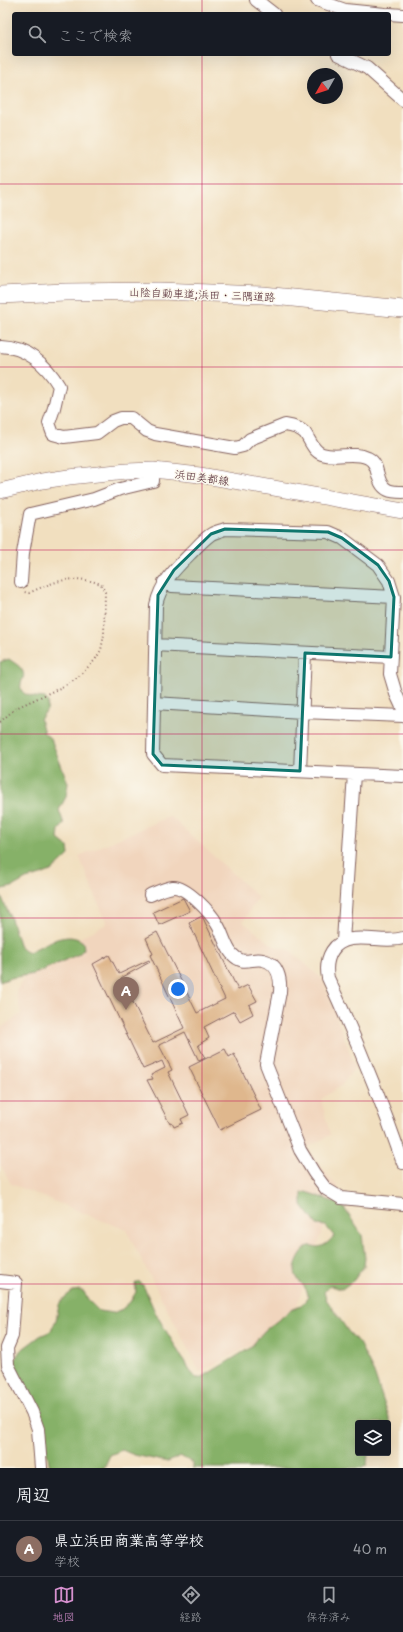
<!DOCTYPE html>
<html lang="ja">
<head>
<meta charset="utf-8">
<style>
  :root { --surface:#171b24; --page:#242831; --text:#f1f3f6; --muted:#9ea1a6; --line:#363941; --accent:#d690ce }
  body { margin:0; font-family:"Playpen Sans","Klee One",sans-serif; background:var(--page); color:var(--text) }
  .controls { position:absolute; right:12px; bottom:12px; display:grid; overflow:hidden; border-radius:4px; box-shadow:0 4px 16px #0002 }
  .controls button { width:36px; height:36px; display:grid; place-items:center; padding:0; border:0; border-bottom:1px solid var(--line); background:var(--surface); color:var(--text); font:20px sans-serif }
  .compass { position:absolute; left:307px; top:68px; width:36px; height:36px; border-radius:50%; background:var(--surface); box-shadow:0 4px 16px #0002; rotate:231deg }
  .you { position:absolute; left:178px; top:989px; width:14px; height:14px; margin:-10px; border:3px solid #fff; border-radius:50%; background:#1a73e8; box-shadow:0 0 0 6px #1a73e833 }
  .badge { display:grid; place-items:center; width:26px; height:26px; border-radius:50%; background:var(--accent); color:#fff; font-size:13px; font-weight:700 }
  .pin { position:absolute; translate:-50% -33px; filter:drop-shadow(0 1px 2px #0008) }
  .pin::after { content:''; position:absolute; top:21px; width:14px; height:12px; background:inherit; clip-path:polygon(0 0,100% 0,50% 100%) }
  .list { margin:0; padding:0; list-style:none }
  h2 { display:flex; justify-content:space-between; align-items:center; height:52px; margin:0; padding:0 16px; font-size:17px }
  h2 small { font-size:13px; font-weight:400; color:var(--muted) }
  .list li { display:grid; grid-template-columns:26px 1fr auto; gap:12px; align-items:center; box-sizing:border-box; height:56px; padding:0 16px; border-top:1px solid var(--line) }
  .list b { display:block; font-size:15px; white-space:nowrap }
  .list p { margin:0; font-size:13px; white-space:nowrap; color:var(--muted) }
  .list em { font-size:13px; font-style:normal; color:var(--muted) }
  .icon { flex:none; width:22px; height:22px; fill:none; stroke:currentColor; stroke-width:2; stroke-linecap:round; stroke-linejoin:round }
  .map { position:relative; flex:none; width:403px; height:1468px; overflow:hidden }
  .search { position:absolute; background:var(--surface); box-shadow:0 4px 16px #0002; left:12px; right:12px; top:12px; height:44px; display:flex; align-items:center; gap:10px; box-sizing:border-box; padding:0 14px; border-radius:4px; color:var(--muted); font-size:15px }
  .sheet { height:108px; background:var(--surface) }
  nav { display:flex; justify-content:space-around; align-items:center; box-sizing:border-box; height:56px; border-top:1px solid var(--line); background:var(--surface); font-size:11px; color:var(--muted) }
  nav a { display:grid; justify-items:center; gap:2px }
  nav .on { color:var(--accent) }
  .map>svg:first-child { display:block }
  .built { fill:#f1d5bd }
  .forest { fill:#86b168; stroke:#68684a }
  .building { fill:#dfb78d }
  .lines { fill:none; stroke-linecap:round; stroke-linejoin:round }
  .minor-casing { stroke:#84625f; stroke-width:14 }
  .major-casing { stroke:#84625f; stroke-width:16 }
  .highway-casing { stroke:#84625f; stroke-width:18 }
  .path { stroke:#84625f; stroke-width:2; stroke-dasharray:1 3; stroke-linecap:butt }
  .minor { stroke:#fff; stroke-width:12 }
  .major { stroke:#fff; stroke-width:15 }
  .highway { stroke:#fff; stroke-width:17 }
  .marked { fill:#0f766e; fill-opacity:0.2; stroke:#0f766e; stroke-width:3; stroke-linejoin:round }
  .grid { fill:none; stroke:#c2185b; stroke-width:1; stroke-opacity:0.55 }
  .labels { text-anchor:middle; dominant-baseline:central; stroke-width:3; stroke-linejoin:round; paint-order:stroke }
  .street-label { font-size:11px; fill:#4a1f2b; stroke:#fbf7ec }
</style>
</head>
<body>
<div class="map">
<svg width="403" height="1468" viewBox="0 0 403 1468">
  <rect width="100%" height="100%" fill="#fbf7ec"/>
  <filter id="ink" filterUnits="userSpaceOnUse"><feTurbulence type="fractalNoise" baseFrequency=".025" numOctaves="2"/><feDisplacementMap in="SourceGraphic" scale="8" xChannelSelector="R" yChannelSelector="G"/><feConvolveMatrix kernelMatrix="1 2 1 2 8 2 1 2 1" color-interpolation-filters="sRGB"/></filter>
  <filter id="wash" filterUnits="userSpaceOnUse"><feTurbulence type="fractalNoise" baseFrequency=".012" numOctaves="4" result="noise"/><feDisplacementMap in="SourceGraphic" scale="16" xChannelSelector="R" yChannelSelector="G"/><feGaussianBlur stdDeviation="0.9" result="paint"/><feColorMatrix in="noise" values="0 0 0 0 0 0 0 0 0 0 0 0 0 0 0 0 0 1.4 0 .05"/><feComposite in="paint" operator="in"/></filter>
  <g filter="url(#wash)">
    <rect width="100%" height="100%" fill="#f1dfbf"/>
    <!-- built -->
    <path class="built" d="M170,816L258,897L243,922L274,946L290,950L323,980L355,1067L342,1085L321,1099L330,1135L308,1147L314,1159L338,1187L290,1325L200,1372L126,1230L11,1184L0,1164V1028L21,1014L16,992L32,962L107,924L79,856Z"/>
    <!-- forest -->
    <path class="forest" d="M9,659C14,663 21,666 23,672C25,677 22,679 21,684C18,697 37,697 45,698L48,702L47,710L40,719L44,733L51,739L68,783L66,797L59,810L64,824L59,830L58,839L68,847L69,855L53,870L41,875L26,879L12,887L2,889L0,891V662Z
      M0,893L11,919L20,947L29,952C44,945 67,929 83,942L84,949L79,954L34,974L10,978L0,982Z
      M307,1192L342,1205L362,1235L365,1258L364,1266L354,1280L342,1289L330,1286L324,1292L326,1299L348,1331L359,1343L374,1373L392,1427L391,1435L388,1439V1423H358V1453H368L367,1465L362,1468H193V1463L180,1456L168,1462L134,1455L122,1450L110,1455L104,1468H50L40,1414L14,1368L15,1359L20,1351L40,1336L51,1331L56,1320L59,1305L65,1297L73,1291L80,1290L84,1292L89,1301L99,1311L113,1313L121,1310L130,1302L136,1292L135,1284L138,1281L143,1285L156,1314L190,1371L196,1378H201L250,1348L264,1331L291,1310L301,1306L308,1297C308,1285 295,1282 295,1270C295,1262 302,1249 309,1246C313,1245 315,1247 318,1247C325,1246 330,1241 334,1236L326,1226L317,1225L302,1205V1193Z"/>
    <g id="blocks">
      <!-- building -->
      <path class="building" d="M183,898L190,911L159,925L153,912Z
        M202,916L238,990L248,985L257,1001L249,1005L253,1014L240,1021L234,1011L204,1027L209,1038L198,1045L205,1058L199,1061L185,1032L159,1045L172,1070L168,1072L189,1115L181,1119L183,1123L174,1127L172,1123L170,1124L147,1080L153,1079L151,1075L165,1068L162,1061L143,1069L93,964L109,955L119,974L149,960L150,962L121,978L153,1043L184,1028L150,955L153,954L146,938L157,932L197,1013L225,999L189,923Z
        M225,1049L229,1057L234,1054L261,1110L220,1130L189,1067Z"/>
    </g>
  </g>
  <g filter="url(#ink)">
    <use href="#blocks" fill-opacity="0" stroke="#84625f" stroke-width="1"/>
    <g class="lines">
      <defs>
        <path id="minor" d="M256,0L274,14
          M317,0L345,10L385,14
          M389,14L403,15
          M338,54L367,68L403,100
          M0,346C26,347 46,364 59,386L54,408L49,423L53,434L64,437L97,433L113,421L121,418H131L147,431L155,434L235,448L243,446L250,439L285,425C292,426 300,428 305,433C310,440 313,451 322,454C337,459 354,451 368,458C381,464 374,483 388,490C392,492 398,492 403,492
          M21,582L23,553L30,514L94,499L120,489L153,481V470
          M164,582L172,586L394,597
          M155,645L391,657
          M154,703L302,712L403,716
          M403,709L396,694L390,674L394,597L389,581L378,565L342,538L328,532L225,529C220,531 214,532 210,535C203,540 198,546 192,552C176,568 161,582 156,605L153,754L162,765L403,776
          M300,771L305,653
          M150,895C157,892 165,888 173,887C186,886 211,913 217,924C223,933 225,946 232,954C244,967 251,957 263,960C278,963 281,979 280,992L266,1064L300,1150L314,1173L326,1189L341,1198L403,1204
          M403,938C383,945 346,928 332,951C327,959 326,968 328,978C356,1038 381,1100 403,1163
          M343,941L354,774
          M0,1281L16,1283L12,1336L7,1348L8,1365L32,1412L38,1429L41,1468"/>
        <path id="major" d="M0,491L42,481L69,477L127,471L153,470L200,475L403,511"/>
        <path id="highway" d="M0,295L65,292L160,291L263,295L403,309"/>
      </defs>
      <!-- minor casing -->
      <use href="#minor" class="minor-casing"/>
      <!-- major casing -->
      <use href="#major" class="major-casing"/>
      <!-- highway casing -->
      <use href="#highway" class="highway-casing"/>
      <!-- path -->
      <path class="path" d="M0,722L16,708L62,687L78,677L95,660L101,650L104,635L105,592L101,584C72,574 55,581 29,593L24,592"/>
      <!-- minor -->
      <use href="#minor" class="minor"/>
      <!-- major -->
      <use href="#major" class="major"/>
      <!-- highway -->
      <use href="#highway" class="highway"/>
    </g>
  </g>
  <!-- marked area -->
  <path class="marked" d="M225,529L328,532L342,538L378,565L389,581L394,597L391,657L305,653L300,771L162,765L153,754L158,595L174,570L211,534Z"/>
  <!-- grid -->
  <path class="grid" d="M202,0V14M202,54V1468M0,184H403M0,367H403M0,550H403M0,734H403M0,918H403M0,1101H403M0,1284H403"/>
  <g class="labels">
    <!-- street labels -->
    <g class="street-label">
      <text transform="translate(202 294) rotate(2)">山陰自動車道;浜田・三隅道路</text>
      <text transform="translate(202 477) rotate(8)">浜田美都線</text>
    </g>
  </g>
</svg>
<div class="controls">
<button><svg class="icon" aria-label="layers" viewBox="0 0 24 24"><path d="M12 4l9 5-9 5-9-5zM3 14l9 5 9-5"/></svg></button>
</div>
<svg class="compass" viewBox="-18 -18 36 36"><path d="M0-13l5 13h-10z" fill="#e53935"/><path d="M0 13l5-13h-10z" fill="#9ea1a6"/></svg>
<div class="you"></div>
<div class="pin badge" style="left:126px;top:1010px;background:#8d6e63">A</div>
<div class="search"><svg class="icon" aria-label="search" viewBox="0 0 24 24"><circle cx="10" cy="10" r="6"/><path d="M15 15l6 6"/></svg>ここで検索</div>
</div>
<section class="sheet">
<h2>周辺<small></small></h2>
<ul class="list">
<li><span class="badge" style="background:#8d6e63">A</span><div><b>県立浜田商業高等学校</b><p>学校</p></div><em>40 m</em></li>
</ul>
</section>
<nav>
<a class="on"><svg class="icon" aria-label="map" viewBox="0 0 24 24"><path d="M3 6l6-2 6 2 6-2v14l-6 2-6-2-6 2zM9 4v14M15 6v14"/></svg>地図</a>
<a><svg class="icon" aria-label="directions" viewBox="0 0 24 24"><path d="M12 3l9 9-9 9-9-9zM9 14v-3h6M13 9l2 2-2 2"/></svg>経路</a>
<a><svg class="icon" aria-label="saved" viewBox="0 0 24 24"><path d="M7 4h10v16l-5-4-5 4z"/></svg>保存済み</a>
</nav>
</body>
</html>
